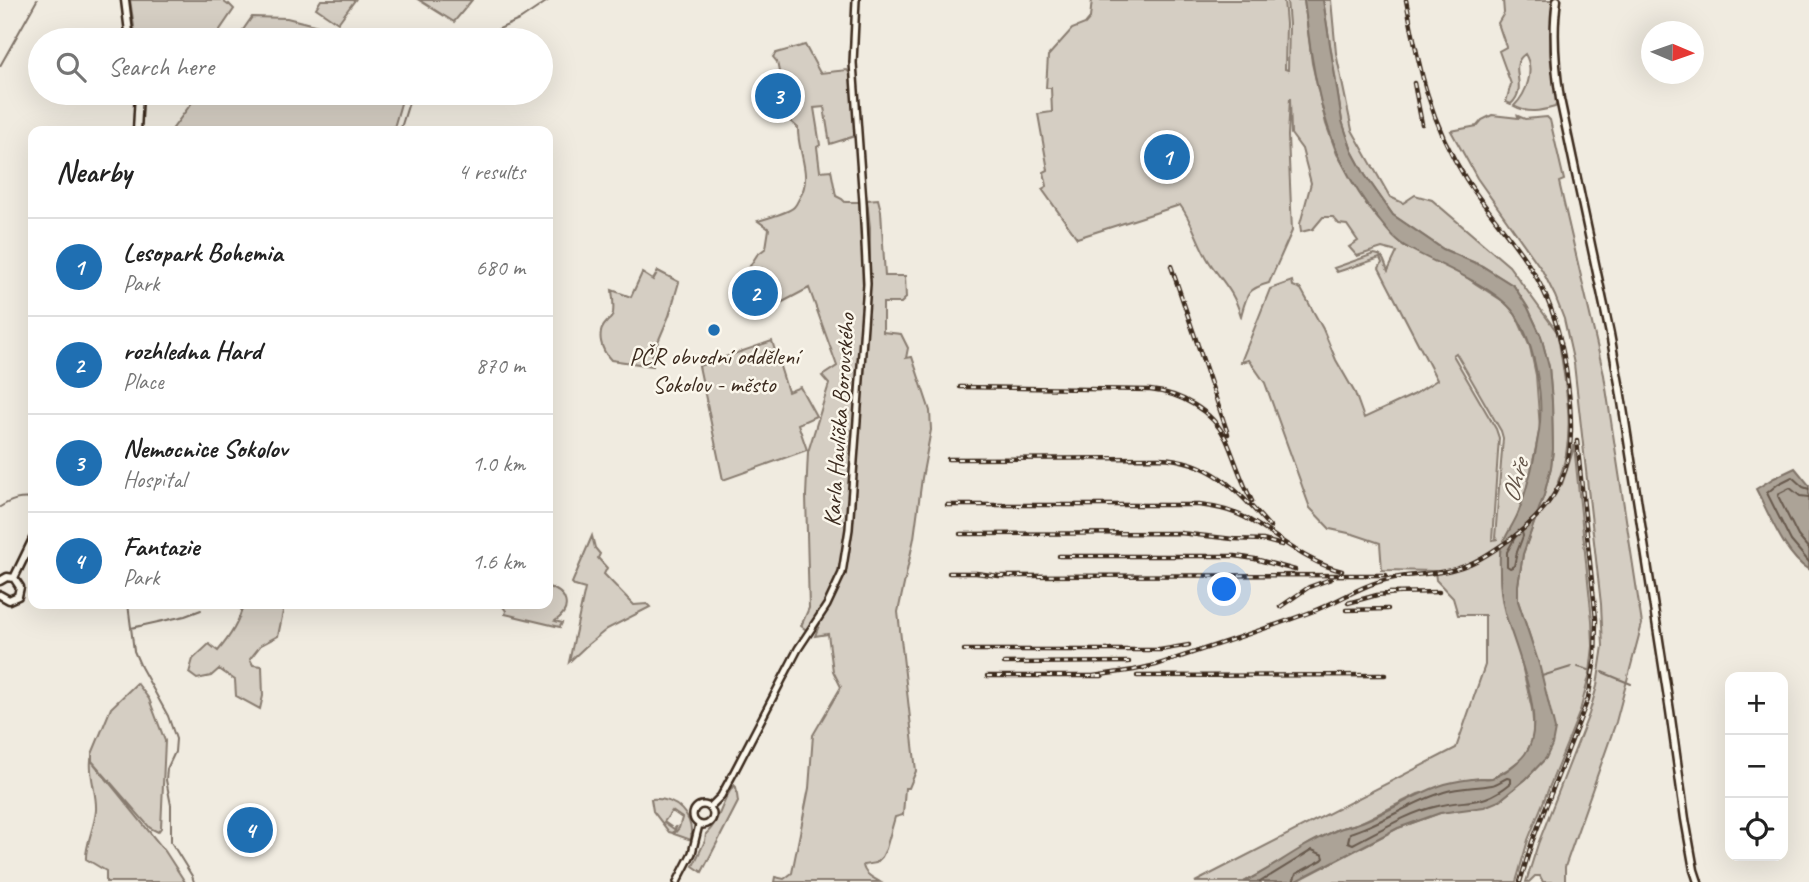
<!DOCTYPE html>
<html lang="en">
<head>
<meta charset="utf-8">
<style>
  :root { --surface:#fff; --page:#f6f6f6; --text:#222; --muted:#767676; --line:#e0e0e0; --accent:#1f6fb2 }
  body { margin:0; font-family:Caveat,sans-serif; background:var(--page); color:var(--text) }
  .controls { position:absolute; right:21px; bottom:21px; display:grid; overflow:hidden; border-radius:14px; box-shadow:0 7px 28px #0002 }
  .controls button { width:63px; height:63px; display:grid; place-items:center; padding:0; border:0; border-bottom:2px solid var(--line); background:var(--surface); color:var(--text); font:35px sans-serif }
  .compass { position:absolute; left:1641px; top:21px; width:63px; height:63px; border-radius:50%; background:var(--surface); box-shadow:0 7px 28px #0002; rotate:92deg }
  .you { position:absolute; left:1225px; top:590px; width:24px; height:24px; margin:-18px; border:5px solid #fff; border-radius:50%; background:#1a73e8; box-shadow:0 0 0 10px #1a73e833 }
  .badge { display:grid; place-items:center; width:46px; height:46px; border-radius:50%; background:var(--accent); color:#fff; font-size:23px; font-weight:700 }
  .pin { position:absolute; translate:-50% -50%; border:4px solid #fff; box-shadow:0 2px 7px #0006 }
  .list { margin:0; padding:0; list-style:none }
  h2 { display:flex; justify-content:space-between; align-items:center; height:91px; margin:0; padding:0 28px; font-size:30px }
  h2 small { font-size:23px; font-weight:400; color:var(--muted) }
  .list li { display:grid; grid-template-columns:46px 1fr auto; gap:21px; align-items:center; box-sizing:border-box; height:98px; padding:0 28px; border-top:2px solid var(--line) }
  .list b { display:block; font-size:26px; white-space:nowrap }
  .list p { margin:0; font-size:23px; white-space:nowrap; color:var(--muted) }
  .list em { font-size:23px; font-style:normal; color:var(--muted) }
  .icon { flex:none; width:38px; height:38px; fill:none; stroke:currentColor; stroke-width:2; stroke-linecap:round; stroke-linejoin:round }
  .map { position:relative; flex:none; width:1809px; height:882px; overflow:hidden }
  .search { position:absolute; background:var(--surface); box-shadow:0 7px 28px #0002; left:28px; top:28px; width:525px; height:77px; display:flex; align-items:center; gap:18px; box-sizing:border-box; padding:0 24px; border-radius:38px; color:var(--muted); font-size:26px }
  .panel { position:absolute; background:var(--surface); box-shadow:0 7px 28px #0002; left:28px; top:126px; width:525px; height:483px; border-radius:14px }
  .map>svg:first-child { display:block }
  .green { fill:#d5cec3; stroke:#887c70; stroke-width:2; fill-rule:evenodd }
  .water { fill:#aca397; stroke:#7f7367; stroke-width:2 }
  .lines { fill:none; stroke-linecap:round; stroke-linejoin:round }
  .shore { stroke:#685a4e; stroke-width:2 }
  .stream { stroke:#7f7367; stroke-width:2 }
  .minor-casing { stroke:#3b2a1e; stroke-width:10 }
  .major-casing { stroke:#3b2a1e; stroke-width:11 }
  .minor { stroke:#fbf7ec; stroke-width:5 }
  .major { stroke:#fbf7ec; stroke-width:6 }
  .rail-casing { stroke:#3b2a1e; stroke-width:4.5 }
  .rail { stroke:#fbf7ec; stroke-width:2; stroke-dasharray:5; stroke-linecap:butt }
  .poi-dot { fill:#1f6fb2; stroke:#fbf7ec; stroke-width:2.5 }
  .labels { text-anchor:middle; dominant-baseline:central; stroke-width:5; stroke-linejoin:round; paint-order:stroke }
  .poi-label { font-size:24px; fill:#3b2a1e; stroke:#fbf7ec }
  .street-label { font-size:24px; fill:#3b2a1e; stroke:#fbf7ec }
  .water-label { font-size:26px; font-style:italic; fill:#635448; stroke:#fbf7ec }
</style>
</head>
<body>
<div class="map">
<svg width="1809" height="882" viewBox="0 0 1809 882">
  <rect width="100%" height="100%" fill="#f0ebe0"/>
  <filter id="ink" filterUnits="userSpaceOnUse"><feTurbulence type="fractalNoise" baseFrequency=".0143" numOctaves="2"/><feDisplacementMap in="SourceGraphic" scale="14" xChannelSelector="R" yChannelSelector="G"/><feConvolveMatrix kernelMatrix="1 2 1 2 8 2 1 2 1" color-interpolation-filters="sRGB"/></filter>
  <g filter="url(#ink)">
    <!-- green -->
    <path class="green" d="M130,0H225L224,2L228,5L229,4L234,9L213,40H136Z
      M321,0H355L338,23L316,8Z
      M419,0H472L454,22Z
      M1092,0H1284L1286,24L1285,69L1288,70L1289,24L1287,0H1304L1312,63L1326,124L1337,154L1367,205L1476,284L1506,303L1516,315L1530,347L1536,375L1540,428L1529,481L1517,517L1500,550V570L1501,589L1512,633L1518,648L1532,709L1534,733L1531,744L1524,757L1508,769L1492,778H1482L1418,794L1360,823L1338,829L1305,846L1278,864L1244,882H1195L1456,748L1485,665V615H1458L1453,598L1436,580L1435,571L1382,570L1380,543L1353,534L1330,529L1310,508L1265,383L1249,360L1241,362L1270,289L1292,281L1293,286L1301,289L1323,329L1336,360L1355,393L1364,418L1413,395L1437,380L1379,268L1382,263L1380,258L1337,272L1334,268L1374,254C1385,255 1384,263 1388,271L1397,252L1382,248L1357,256L1349,247L1358,241L1347,225L1339,224L1333,217H1323L1313,229L1301,232L1300,224L1311,183L1302,149L1291,134L1290,98L1288,136L1292,231L1269,283C1247,289 1247,294 1241,316C1233,290 1224,284 1210,263C1198,245 1193,222 1180,205L1077,238L1042,189L1047,186L1044,172L1048,170L1038,114L1052,112L1051,88H1046L1048,56L1072,29L1085,24L1090,18ZM1456,353L1501,431L1503,438L1495,538L1498,539L1492,540L1499,438L1496,429L1453,355Z
      M1323,0H1331L1336,53L1352,130L1390,197L1403,203L1415,195L1432,200L1509,266L1557,332L1559,342C1566,389 1577,436 1558,482L1562,484L1572,454L1574,445L1592,620L1593,646L1590,673L1580,711L1528,840L1516,882H1295L1398,828L1440,813L1499,801L1526,779L1546,758L1531,640L1518,601V585L1523,554L1544,495L1551,467L1553,449L1552,402L1549,367L1541,336L1528,308L1514,286L1482,266L1443,249L1393,215L1365,175L1352,151L1342,121Z
      M1503,0H1552L1550,55L1557,102L1555,107C1540,111 1528,114 1514,106C1527,93 1535,70 1525,54C1506,67 1530,86 1511,104L1506,102L1511,84L1499,51L1506,47L1498,23L1504,13Z
      M252,17L287,18L322,27L340,40H236Z
      M805,45L820,73L847,70L851,75L855,136L830,144L824,107L814,108L820,145L817,147L820,171L831,170L836,196L842,199L845,202H860L864,275L867,284L870,281V227L867,200L878,199L881,211L885,276H905L906,298L901,303H883V332L901,334L908,348L906,358L912,357L930,411L931,430L922,478L914,538L898,612L916,771L909,788H905L903,815L895,817L886,849L882,857L876,863L863,865C864,874 873,878 880,882H774L775,877L784,879L792,873L809,788L813,735L841,687L833,671L828,634L815,636L825,610L809,632L801,626L809,608L806,496L808,452L829,384L822,376L837,366L809,288L758,315L743,277L757,255L766,248L769,229L758,221C767,218 788,213 794,207C797,204 798,200 800,197C813,175 797,151 798,128L789,120L777,62L773,57L776,53Z
      M199,93H404L393,131H171Z
      M1492,115L1519,118L1518,116L1525,119L1547,117L1550,120L1564,180L1559,182L1604,375L1642,624L1616,722L1565,867V882H1543L1540,876H1535L1529,882H1526L1538,844L1589,714L1597,686L1603,646L1601,604L1574,364L1564,319L1555,296L1542,270L1477,178L1451,131L1477,126L1482,120Z
      M658,271L679,282L669,316L652,356L653,366L611,360C601,350 596,333 606,323C611,317 611,321 613,313C614,306 613,297 612,290L631,297L642,273L653,280Z
      M772,341L788,392L800,387L816,416L798,424L807,450L723,480L699,366Z
      M592,536L595,548L600,554L598,558L607,568L604,574L634,605L647,604L650,607L607,629L585,647L569,662L585,589L575,586L572,583Z
      M548,587C567,592 573,609 555,621L562,623L560,627L505,614L506,611L501,604H548Z
      M257,604H281L283,612L278,636L261,645L250,659L253,665L262,666L263,696L260,709L236,696L235,680L219,669L211,676L197,679L189,673L193,659L209,644L218,651C228,639 239,623 242,608Z
      M137,683L149,699L165,741L161,828L158,832L150,828L92,761V754L111,708Z
      M91,760L165,851L185,882H106V871L86,859C85,846 95,826 96,810C97,793 89,777 91,760Z
      M734,785L736,787L738,802L702,872L693,866L705,841L706,834C720,822 722,799 734,785Z
      M651,799C676,797 694,815 691,840L674,834L679,828L682,818L672,811L664,822L674,829L677,826L673,833L669,832L653,811Z"/>
    <!-- water -->
    <path class="water" d="M1304,0H1323L1342,121L1352,151L1365,175L1393,215L1443,249L1482,266L1514,286L1528,308L1541,336L1549,367L1552,402L1553,449L1551,467L1544,495L1523,554L1518,585V601L1539,664L1555,729L1552,745L1546,758L1526,779L1499,801L1484,807L1440,813L1398,828L1294,882H1244C1265,872 1284,858 1305,846C1315,840 1326,835 1337,830C1344,827 1352,826 1359,823C1387,813 1411,796 1439,786C1452,781 1466,780 1480,778C1484,778 1488,779 1492,778C1503,775 1518,763 1525,754C1549,723 1515,647 1505,613C1501,599 1500,586 1500,572C1500,564 1499,555 1501,548C1505,535 1514,524 1519,511C1528,485 1535,459 1539,431C1544,397 1535,346 1517,317C1500,288 1438,265 1408,248C1394,241 1385,227 1375,215C1323,150 1314,80 1304,0Z
      M1795,468L1809,485V570C1785,556 1769,514 1756,489L1774,478Z"/>
    <g class="lines">
      <!-- shore -->
      <path class="shore" d="M1809,489L1803,487L1792,477L1778,484L1767,493L1791,541L1809,562
        M1809,497L1800,496L1790,488L1780,493L1778,496L1798,536L1809,549
        M1518,532H1522L1523,536L1517,552L1514,566L1510,568L1507,566V552Z
        M1507,778L1511,779V783C1482,807 1470,798 1438,806C1407,813 1381,830 1353,844L1348,842L1350,833C1383,823 1411,802 1444,792C1460,787 1476,788 1492,785C1497,784 1502,780 1507,778Z
        M1260,882L1312,850L1323,855L1324,858L1322,860L1296,874L1293,882"/>
      <!-- stream -->
      <path class="stream" d="M475,40L521,19L549,0
        M0,66L37,0
        M400,131L412,93
        M0,507C11,500 20,497 33,499
        M128,604L134,651L141,667L168,716L176,739L175,752L167,769L166,780L171,805V842L192,876L194,882
        M131,628L185,616L201,610
        M1578,667L1589,670
        M1602,672L1631,684
        M1542,676L1571,667"/>
      <defs>
        <path id="minor" d="M693 815a10 10 0 1 1 20 0a10 10 0 1 1-20 0Z
          M710,807L721,796L734,772L798,649L827,605L842,573L849,529L867,284L863,202L853,63L856,0
          M677,882L692,853L699,825"/>
        <path id="major" d="M125,0L130,40
          M1557,0C1552,33 1555,66 1560,99L1610,334L1620,389L1670,711L1685,819L1694,870L1698,882
          M137,131L139,93
          M14,578L33,539
          M0,581L7,577L14,578
          M0,595L9,600L18,596L20,587L14,578"/>
      </defs>
      <!-- minor casing -->
      <use href="#minor" class="minor-casing"/>
      <!-- major casing -->
      <use href="#major" class="major-casing"/>
      <!-- minor -->
      <use href="#minor" class="minor"/>
      <!-- major -->
      <use href="#major" class="major"/>
      <defs>
        <path id="rail" d="M1414,83L1422,124
          M1171,266L1228,434
          M960,387L1150,390C1180,393 1212,410 1226,439C1235,459 1241,481 1252,501
          M948,459L1159,458C1212,460 1237,490 1270,527
          M947,505H1199C1218,507 1235,511 1251,521C1281,538 1307,563 1342,571
          M960,534L1180,533L1233,539L1263,540L1282,545
          M1059,556H1235L1255,559L1295,570
          M949,573H976L999,576L1386,575
          M1389,593L1439,592
          M1348,603L1377,595L1399,593
          M1280,607L1309,587L1331,579
          M1346,610L1388,609
          M964,650H1160L1189,645
          M1004,663L1129,662
          M987,676H1102
          M1093,676L1134,670L1156,665C1207,648 1260,631 1311,612C1334,604 1355,589 1378,582C1407,572 1438,577 1467,565C1483,559 1497,548 1512,538C1571,494 1576,453 1568,384C1564,351 1557,318 1542,288C1522,248 1490,216 1466,179C1429,121 1419,67 1406,0
          M1137,676L1385,675
          M1520,882L1532,842L1588,699L1595,659L1596,619L1577,441"/>
      </defs>
      <!-- rail casing -->
      <use href="#rail" class="rail-casing"/>
      <!-- rail -->
      <use href="#rail" class="rail"/>
    </g>
  </g>
  <!-- markers -->
  <circle class="poi-dot" cx="714" cy="330" r="7"/>
  <g class="labels">
    <!-- poi labels -->
    <g class="poi-label">
      <text x="714" y="356">PČR obvodní oddělení<tspan x="714" dy="28">Sokolov - město</tspan></text>
    </g>
    <!-- street labels -->
    <g class="street-label">
      <text transform="translate(839 420) rotate(-86)">Karla Havlíčka Borovského</text>
    </g>
    <!-- water labels -->
    <g class="water-label">
      <text transform="translate(1515 481) rotate(-75)">Ohře</text>
    </g>
  </g>
</svg>
<div class="controls">
<button>+</button>
<button>−</button>
<button><svg class="icon" aria-label="locate" viewBox="0 0 24 24"><circle cx="12" cy="12" r="6"/><path d="M12 2v4M12 18v4M2 12h4M18 12h4"/></svg></button>
</div>
<svg class="compass" viewBox="-18 -18 36 36"><path d="M0-13l5 13h-10z" fill="#e53935"/><path d="M0 13l5-13h-10z" fill="#767676"/></svg>
<div class="you"></div>
<div class="pin badge" style="left:1167px;top:157px">1</div>
<div class="pin badge" style="left:755px;top:293px">2</div>
<div class="pin badge" style="left:778px;top:96px">3</div>
<div class="pin badge" style="left:250px;top:830px">4</div>
<div class="search"><svg class="icon" aria-label="search" viewBox="0 0 24 24"><circle cx="10" cy="10" r="6"/><path d="M15 15l6 6"/></svg>Search here</div>
<section class="panel">
<h2>Nearby<small>4 results</small></h2>
<ul class="list">
<li><span class="badge">1</span><div><b>Lesopark Bohemia</b><p>Park</p></div><em>680 m</em></li>
<li><span class="badge">2</span><div><b>rozhledna Hard</b><p>Place</p></div><em>870 m</em></li>
<li><span class="badge">3</span><div><b>Nemocnice Sokolov</b><p>Hospital</p></div><em>1.0 km</em></li>
<li><span class="badge">4</span><div><b>Fantazie</b><p>Park</p></div><em>1.6 km</em></li>
</ul>
</section>
</div>
</body>
</html>
